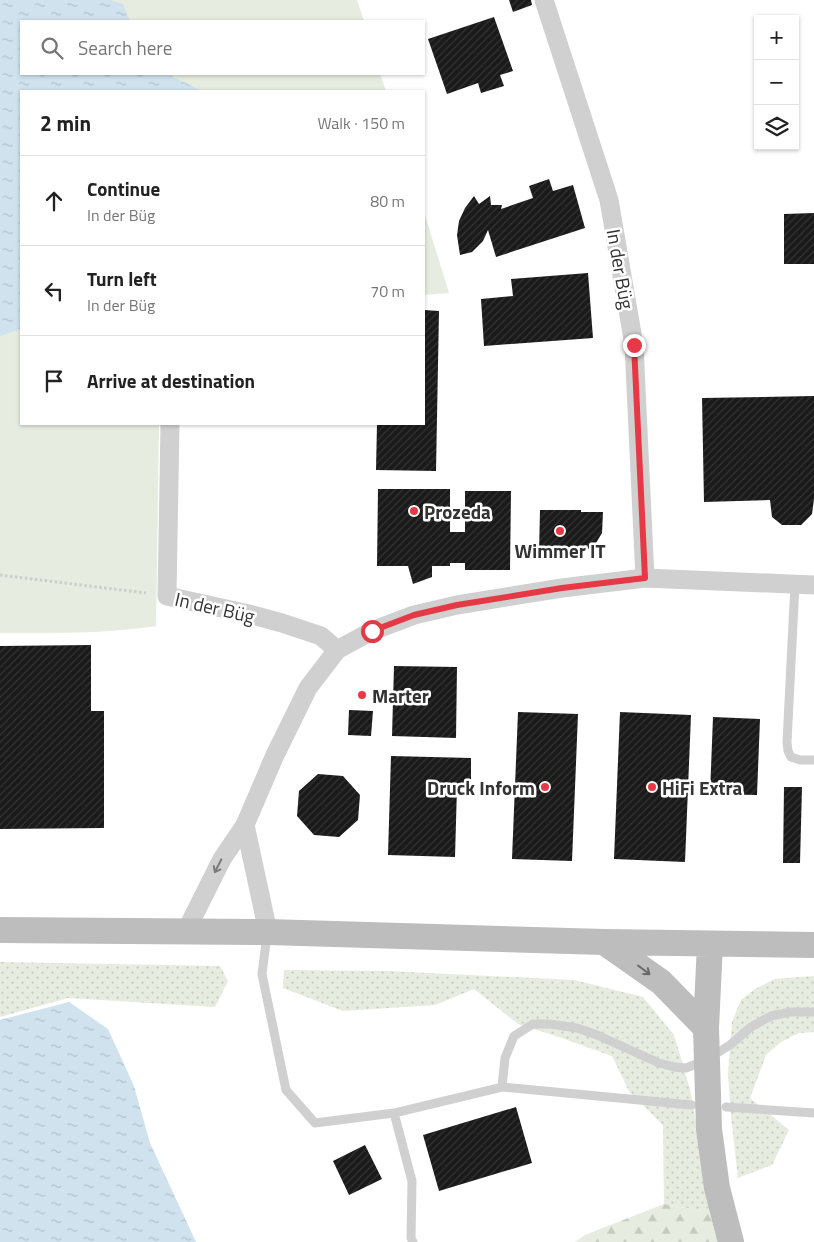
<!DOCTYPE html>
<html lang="en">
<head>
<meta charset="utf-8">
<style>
  :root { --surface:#fff; --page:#f2f2f2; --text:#222; --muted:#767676; --line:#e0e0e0 }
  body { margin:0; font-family:"Titillium Web",sans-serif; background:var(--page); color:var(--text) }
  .controls { position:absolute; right:15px; top:15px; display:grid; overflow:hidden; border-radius:0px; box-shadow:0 1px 4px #0004 }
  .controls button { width:45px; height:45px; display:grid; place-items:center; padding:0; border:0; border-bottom:1px solid var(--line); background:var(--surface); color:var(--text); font:25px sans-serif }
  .stop { position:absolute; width:15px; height:15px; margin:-11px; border:4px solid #e63946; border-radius:50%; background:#fff }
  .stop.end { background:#e63946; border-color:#fff; box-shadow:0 1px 5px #0008 }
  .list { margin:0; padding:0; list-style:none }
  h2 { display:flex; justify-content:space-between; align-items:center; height:65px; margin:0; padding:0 20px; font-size:21px }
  h2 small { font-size:16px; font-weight:400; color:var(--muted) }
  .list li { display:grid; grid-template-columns:32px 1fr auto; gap:15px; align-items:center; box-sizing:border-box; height:90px; padding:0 20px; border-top:1px solid var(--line) }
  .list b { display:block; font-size:19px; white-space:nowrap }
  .list p { margin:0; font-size:16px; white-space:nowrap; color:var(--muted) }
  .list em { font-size:16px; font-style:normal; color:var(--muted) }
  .icon { flex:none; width:28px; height:28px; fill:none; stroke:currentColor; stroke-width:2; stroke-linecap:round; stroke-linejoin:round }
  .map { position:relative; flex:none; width:814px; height:1242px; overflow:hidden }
  .search { position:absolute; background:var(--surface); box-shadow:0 1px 4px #0004; left:20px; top:20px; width:405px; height:55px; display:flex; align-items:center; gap:12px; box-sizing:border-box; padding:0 18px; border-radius:0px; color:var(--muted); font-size:19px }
  .panel { position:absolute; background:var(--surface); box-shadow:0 1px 4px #0004; left:20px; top:90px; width:405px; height:335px; border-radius:0px }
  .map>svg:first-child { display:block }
  .grass { fill:url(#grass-dots) }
  .forest { fill:url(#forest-firs) }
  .park { fill:#e6ecdf }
  .water { fill:url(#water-ripples) }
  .building { fill:url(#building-hatch) }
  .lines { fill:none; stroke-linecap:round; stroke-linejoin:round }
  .path { stroke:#cdcdcd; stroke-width:3; stroke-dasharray:2.5 2.5; stroke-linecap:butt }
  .lane { stroke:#d0d0d0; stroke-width:9 }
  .street { stroke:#d0d0d0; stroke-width:19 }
  .secondary { stroke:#bdbdbd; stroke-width:26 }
  .oneway { stroke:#7a7a7a }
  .oneway2 { stroke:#6a6a6a }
  .route { stroke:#e63946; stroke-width:6 }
  .poi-dot { fill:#e63946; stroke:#fff; stroke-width:2 }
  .labels { text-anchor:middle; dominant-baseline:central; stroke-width:5; stroke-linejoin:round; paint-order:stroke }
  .street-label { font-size:19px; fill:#333; stroke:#fff }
  .poi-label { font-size:19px; font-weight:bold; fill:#333; stroke:#fff; text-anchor:start }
</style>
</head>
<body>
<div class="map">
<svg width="814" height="1242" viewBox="0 0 814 1242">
  <defs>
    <pattern id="grass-dots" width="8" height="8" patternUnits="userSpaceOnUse" patternTransform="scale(1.25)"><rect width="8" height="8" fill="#e6ecdf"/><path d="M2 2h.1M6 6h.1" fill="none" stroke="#c6cbc0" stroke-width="1.8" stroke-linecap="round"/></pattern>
    <pattern id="forest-firs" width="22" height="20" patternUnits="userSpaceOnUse" patternTransform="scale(1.25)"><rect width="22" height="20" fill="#e6ecdf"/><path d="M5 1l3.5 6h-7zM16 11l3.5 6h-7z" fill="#c6cbc0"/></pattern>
    <pattern id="water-ripples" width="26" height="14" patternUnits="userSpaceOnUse" patternTransform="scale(1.25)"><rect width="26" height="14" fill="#cfe2ee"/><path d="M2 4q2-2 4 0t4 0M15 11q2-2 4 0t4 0" fill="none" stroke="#b2c2cd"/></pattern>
    <pattern id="building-hatch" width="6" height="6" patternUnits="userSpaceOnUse" patternTransform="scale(1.25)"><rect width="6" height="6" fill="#1a1a1a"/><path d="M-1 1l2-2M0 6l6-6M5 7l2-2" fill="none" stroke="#333"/></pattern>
  </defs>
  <rect width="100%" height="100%" fill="#fff"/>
  <!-- grass -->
  <path class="grass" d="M0,962L220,966L228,981L215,1007L68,998L0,1017Z
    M284,970L387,971L574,980L643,997L674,1035L690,1089L712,1213L664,1204L663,1125L629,1091L612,1056L556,1036L518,1024L474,989L435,1005L343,1011L283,988Z
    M814,976V1032L799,1033L781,1042L766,1055L750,1098L789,1130L772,1165L738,1178L731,1117L728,1074L732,1022L741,1000L755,989L775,979Z"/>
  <!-- forest -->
  <path class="forest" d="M664,1204L712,1213L721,1242H575L585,1235Z"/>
  <!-- park -->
  <path class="park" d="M0,0H357L364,21H21V74H380L386,91H21V424H159L156,626C105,634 52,633 0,633Z
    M424,212L449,293L424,295Z"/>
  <!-- water -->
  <path class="water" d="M0,0H111L123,4L130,21H21V74H167L202,91H21V329L0,336Z
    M69,1002L108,1029L134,1086L150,1143L196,1242H0V1020Z"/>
  <!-- building -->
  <path class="building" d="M509,0H531L532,5L513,12Z
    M494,17L513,71L500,75L504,86L481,93L478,83L447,94L428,39Z
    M549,179L553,191L573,185L585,228L496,257L488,230L483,241L472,252L460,255L457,235L459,221L465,208L474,196L479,204L490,196L491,205H502L501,209L533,198L529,186Z
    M814,213V264H784V214Z
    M588,273L593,338L484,346L481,299L513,296L511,279Z
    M424,310L439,311L436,471L376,470L377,424H424Z
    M814,396V499L812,514L801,525H782L772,517L770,500L704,502L702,398Z
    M378,489H450V532H465V491H511L510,570H465V563H450V566H432V577L413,584L408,566H377Z
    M540,510H581V512H603L602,533L596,543L588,549L581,550V553H539Z
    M91,645V711H104V828L0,829V646Z
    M394,666L457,667L456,738L392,736Z
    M349,710L373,711L371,736L348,735Z
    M518,712L578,714L572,861L512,859Z
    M620,712L691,715L685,862L614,859Z
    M713,717L760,719L757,795L710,794Z
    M391,756L471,758V788L457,787L455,857L388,855Z
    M318,774L343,776L360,795L358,820L339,837L314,835L297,816L299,791Z
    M784,787H802L800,863H783Z
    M516,1107L532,1163L439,1191L423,1135Z
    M365,1145L382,1179L349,1195L333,1161Z"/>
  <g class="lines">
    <!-- path -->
    <path class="path" d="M0,575L146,593"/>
    <!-- lane -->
    <path class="lane" d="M795,584L787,742L788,751L791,757L800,760H814
      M267,935L262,974L286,1090L315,1123L394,1113L502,1087L692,1105
      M502,1087L505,1058L514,1036L533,1024H550L577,1028L597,1035L659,1063L674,1067L686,1068L706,1060L730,1045L751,1027L771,1016L790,1012H814
      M726,1107L814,1113
      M394,1113L412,1181L411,1238L413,1242"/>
    <!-- street -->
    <path class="street" d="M544,0L609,200L634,345L645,578
      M170,424L167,596L249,614L282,623L321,636L337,650
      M245,825L268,932
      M186,931L222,859L245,825L275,755L308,688L337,650L372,631L414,615L457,605L562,588L645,578L814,585"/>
    <!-- secondary -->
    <path class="secondary" d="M0,930L268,932L604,942L814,945
      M604,942L661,982L706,1028
      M710,944L706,1028L709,1129L717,1188L731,1242"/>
  </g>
  <!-- one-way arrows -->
  <defs><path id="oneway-shaft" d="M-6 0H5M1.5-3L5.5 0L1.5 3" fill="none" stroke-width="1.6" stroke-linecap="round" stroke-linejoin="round" transform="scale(1.25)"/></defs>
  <use class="oneway" href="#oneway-shaft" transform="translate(218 866) rotate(117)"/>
  <use class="oneway2" href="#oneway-shaft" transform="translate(644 970) rotate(37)"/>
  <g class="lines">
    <!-- route -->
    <path class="route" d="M372,631L414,615L457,605L562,588L645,578L634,345"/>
  </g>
  <!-- markers -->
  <g class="poi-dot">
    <circle cx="414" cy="511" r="5"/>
    <circle cx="560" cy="531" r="5"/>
    <circle cx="362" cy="695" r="5"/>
    <circle cx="545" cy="787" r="5"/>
    <circle cx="652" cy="787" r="5"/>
  </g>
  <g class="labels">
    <!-- street labels -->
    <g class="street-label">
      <text transform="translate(621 269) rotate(80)">In der Büg</text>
      <text transform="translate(215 607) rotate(13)">In der Büg</text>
    </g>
    <!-- poi labels -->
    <g class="poi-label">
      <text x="424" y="511">Prozeda</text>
      <text x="560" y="550" text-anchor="middle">Wimmer IT</text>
      <text x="372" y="695">Marter</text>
      <text x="535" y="787" text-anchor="end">Druck Inform</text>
      <text x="662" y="787">HiFi Extra</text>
    </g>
  </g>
</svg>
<div class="controls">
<button>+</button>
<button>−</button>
<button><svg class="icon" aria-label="layers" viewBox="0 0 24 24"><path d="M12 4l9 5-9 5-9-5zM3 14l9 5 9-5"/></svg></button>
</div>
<div class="stop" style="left:372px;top:631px"></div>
<div class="stop end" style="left:634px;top:345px"></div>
<div class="search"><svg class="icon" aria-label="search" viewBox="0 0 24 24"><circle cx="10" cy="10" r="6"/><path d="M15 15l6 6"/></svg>Search here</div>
<section class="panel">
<h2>2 min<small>Walk · 150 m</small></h2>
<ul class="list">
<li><svg class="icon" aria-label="ahead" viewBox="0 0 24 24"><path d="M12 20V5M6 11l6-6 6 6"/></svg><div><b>Continue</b><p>In der Büg</p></div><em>80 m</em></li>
<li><svg class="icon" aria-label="left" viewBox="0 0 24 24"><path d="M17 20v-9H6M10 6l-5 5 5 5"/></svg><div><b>Turn left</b><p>In der Büg</p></div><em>70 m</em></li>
<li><svg class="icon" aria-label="arrive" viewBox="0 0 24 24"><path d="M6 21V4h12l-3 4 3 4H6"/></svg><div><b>Arrive at destination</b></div></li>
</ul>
</section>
</div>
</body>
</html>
